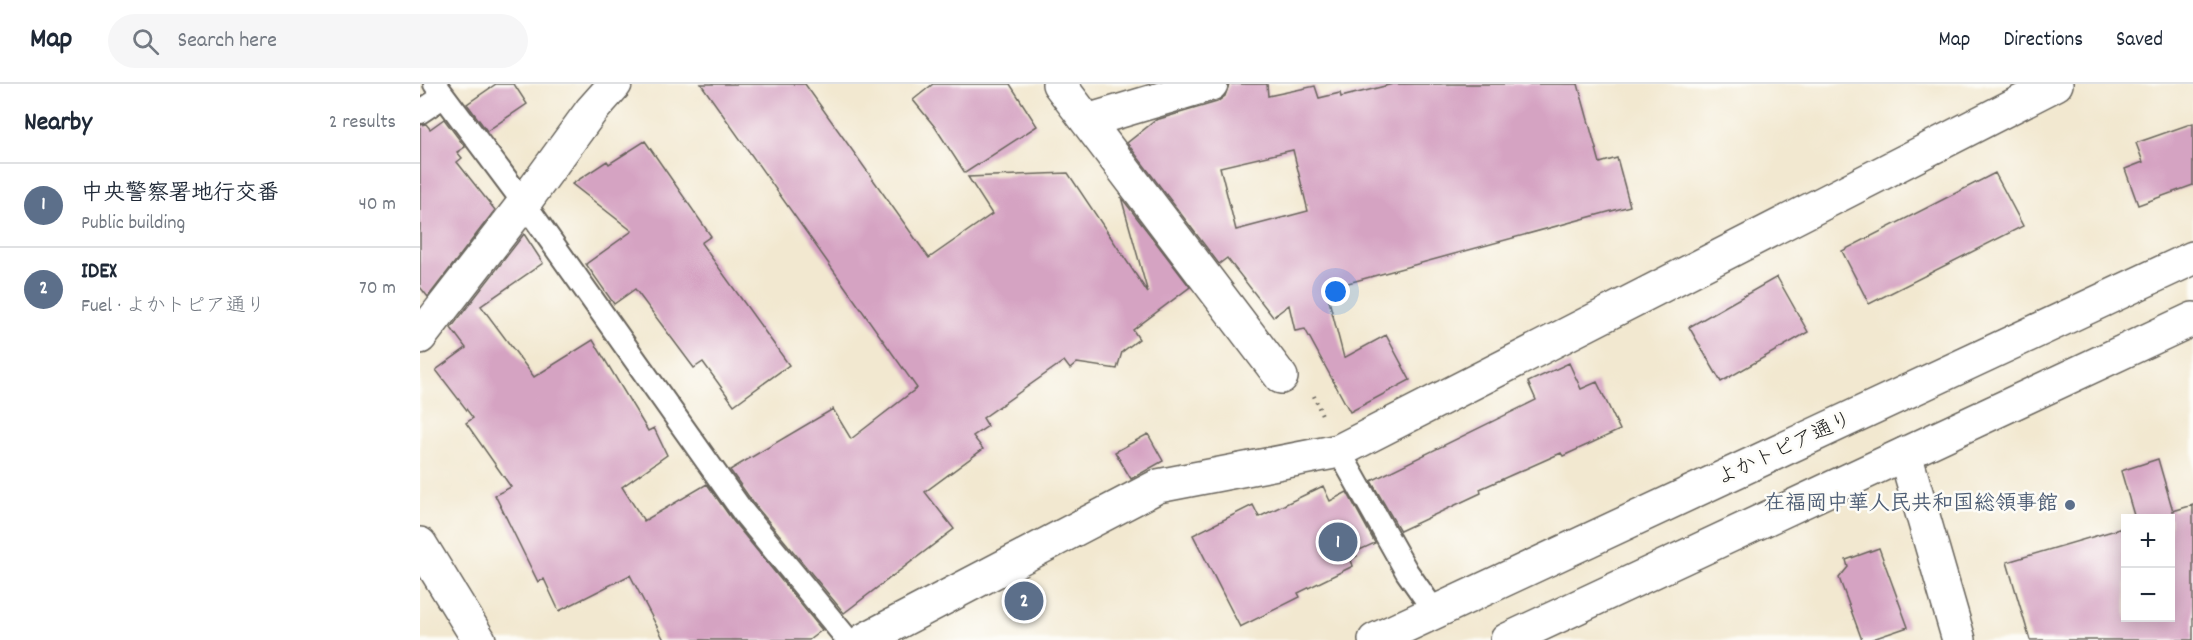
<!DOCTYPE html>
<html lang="en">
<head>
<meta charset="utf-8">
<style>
  :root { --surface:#fff; --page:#f6f6f7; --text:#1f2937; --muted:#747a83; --line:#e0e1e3; --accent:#d1495b }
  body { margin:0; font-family:Dekko,"Klee One",sans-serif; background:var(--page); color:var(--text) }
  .controls { position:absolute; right:18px; bottom:18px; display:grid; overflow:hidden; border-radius:0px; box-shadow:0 3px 15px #0003 }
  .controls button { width:54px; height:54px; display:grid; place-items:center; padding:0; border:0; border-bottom:2px solid var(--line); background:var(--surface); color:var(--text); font:30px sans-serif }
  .you { position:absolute; left:916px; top:208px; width:21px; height:21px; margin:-15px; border:4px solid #fff; border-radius:50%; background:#1a73e8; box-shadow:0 0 0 9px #1a73e833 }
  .badge { display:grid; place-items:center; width:39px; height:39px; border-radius:50%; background:var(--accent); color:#fff; font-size:20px; font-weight:700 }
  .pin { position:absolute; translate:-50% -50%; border:3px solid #fff; box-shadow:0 2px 6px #0006 }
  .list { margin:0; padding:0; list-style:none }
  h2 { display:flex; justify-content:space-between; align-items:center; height:78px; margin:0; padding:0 24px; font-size:26px }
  h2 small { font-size:20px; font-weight:400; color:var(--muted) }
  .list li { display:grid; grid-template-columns:39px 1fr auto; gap:18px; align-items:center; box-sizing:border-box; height:84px; padding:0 24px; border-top:2px solid var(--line) }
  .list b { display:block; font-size:22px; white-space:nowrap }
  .list p { margin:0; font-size:20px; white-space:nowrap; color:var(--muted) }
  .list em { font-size:20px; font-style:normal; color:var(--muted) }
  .icon { flex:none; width:33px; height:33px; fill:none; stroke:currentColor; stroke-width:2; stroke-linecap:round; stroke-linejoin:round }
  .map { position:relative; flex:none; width:1773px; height:556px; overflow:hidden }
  header { display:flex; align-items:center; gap:36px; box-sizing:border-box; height:84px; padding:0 30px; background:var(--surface); border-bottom:2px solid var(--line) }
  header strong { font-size:28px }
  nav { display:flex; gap:33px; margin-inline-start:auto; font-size:21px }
  .search { width:420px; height:54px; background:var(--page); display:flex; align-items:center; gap:15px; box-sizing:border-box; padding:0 21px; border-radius:33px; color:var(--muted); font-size:22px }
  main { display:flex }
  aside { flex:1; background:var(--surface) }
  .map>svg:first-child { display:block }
  .building { fill:#d5a3c2; fill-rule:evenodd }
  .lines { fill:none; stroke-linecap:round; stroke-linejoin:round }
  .service-casing { stroke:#67635b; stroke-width:26 }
  .minor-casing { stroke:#67635b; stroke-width:36 }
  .tertiary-casing { stroke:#67635b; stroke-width:36 }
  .path { stroke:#67635b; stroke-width:4; stroke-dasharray:1.5 4.5; stroke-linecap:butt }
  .service { stroke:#fff; stroke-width:22 }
  .minor { stroke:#fff; stroke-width:33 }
  .tertiary { stroke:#fff; stroke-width:33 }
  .service-dot { fill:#5c6f8a; stroke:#fdfcf7; stroke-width:2 }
  .labels { text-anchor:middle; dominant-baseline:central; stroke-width:5; stroke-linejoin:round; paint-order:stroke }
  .street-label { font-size:21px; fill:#1c1c1c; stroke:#fdfcf7 }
  .service-label { font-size:21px; font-weight:bold; fill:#4e5e75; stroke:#fdfcf7; text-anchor:end }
</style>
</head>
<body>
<header>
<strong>Map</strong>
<div class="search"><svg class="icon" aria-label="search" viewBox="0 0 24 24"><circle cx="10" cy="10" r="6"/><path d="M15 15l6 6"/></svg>Search here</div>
<nav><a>Map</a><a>Directions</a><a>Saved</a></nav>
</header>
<main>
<aside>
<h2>Nearby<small>2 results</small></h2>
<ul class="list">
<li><span class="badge" style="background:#5c6f8a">1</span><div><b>中央警察署地行交番</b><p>Public building</p></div><em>40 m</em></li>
<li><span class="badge" style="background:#5c6f8a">2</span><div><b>IDEX</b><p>Fuel · よかトピア通り</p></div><em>70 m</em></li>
</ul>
</aside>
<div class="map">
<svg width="1773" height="556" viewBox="0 0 1773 556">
  <rect width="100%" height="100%" fill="#fdfcf7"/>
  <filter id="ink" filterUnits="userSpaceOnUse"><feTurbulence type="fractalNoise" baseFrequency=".0167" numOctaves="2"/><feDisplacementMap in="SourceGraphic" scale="12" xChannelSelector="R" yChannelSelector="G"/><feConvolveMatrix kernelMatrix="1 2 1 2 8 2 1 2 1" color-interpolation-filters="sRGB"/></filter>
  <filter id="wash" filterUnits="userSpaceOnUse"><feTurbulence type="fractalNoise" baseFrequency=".008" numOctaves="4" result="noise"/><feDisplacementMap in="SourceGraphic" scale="24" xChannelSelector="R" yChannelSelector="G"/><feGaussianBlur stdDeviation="1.35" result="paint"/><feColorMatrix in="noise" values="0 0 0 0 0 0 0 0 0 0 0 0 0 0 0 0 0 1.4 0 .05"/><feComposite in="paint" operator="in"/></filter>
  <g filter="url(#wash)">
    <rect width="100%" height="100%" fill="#f2e8d0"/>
    <g id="blocks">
      <!-- building -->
      <path class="building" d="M76,0H94L107,20L67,47L47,20Z
        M281,0H385L509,174L572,130L548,93L648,89L728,209L701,113L770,203L713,246L719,255L702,268L697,285L657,279L650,285L644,277L563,334L568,342L553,352L563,365L505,408L534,445L424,529L334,420L310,386L413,325L431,355L497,304Z
        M513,0H590L617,42L545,89L515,43L493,16Z
        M809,0H847L848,12L895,2L899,14L920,9L921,13L973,0H1158L1180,79L1197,74L1210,122L906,205L924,274L966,251L990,296L930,328L885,245L875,247L869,221L853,233L807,174L799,180L707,59L736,36L797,18L805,12ZM873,66L888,127L816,146L800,83Z
        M24,35L45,63L37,68L42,74L37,78L75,126L8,213L0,203V41L6,40L10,45Z
        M1773,39V101L1718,121L1705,85L1723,78L1716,59Z
        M225,57L291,152L281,159L369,281L314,321L283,278L274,284L215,205L194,220L166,180L212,147L152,100L187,77L189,80Z
        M1575,89L1603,142L1449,220L1422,167Z
        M104,150L123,179L61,222L114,293L173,256L228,347L234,344L247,371L202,403L224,437L287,400L313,437L402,546L389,556H244L210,491L139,527L124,495L118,498L75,411L91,403L46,339L53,334L16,286L46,264L31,244Z
        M1357,193L1388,248L1301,298L1269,243Z
        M1149,279L1161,305L1177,298L1200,346L1143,372L1141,369L1060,405L1061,409L980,447L951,397L1116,316L1108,298Z
        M728,350L743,377L711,395L695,368Z
        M1738,375L1753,427L1773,421V556H1610L1587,478L1706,443V534H1750V435H1715L1701,387Z
        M903,402L910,417L927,408L955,459L935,468L937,472L931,476L933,482L878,509L880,513L820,543L773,451L833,421L839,433Z
        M1459,464L1488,543L1450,556H1442L1419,494L1428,483L1426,476Z"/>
    </g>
  </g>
  <g filter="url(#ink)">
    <use href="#blocks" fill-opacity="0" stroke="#67635b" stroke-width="1.5"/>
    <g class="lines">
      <defs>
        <path id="service" d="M15,0L104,119L323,428L428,556
          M0,28L24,12
          M919,367L987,488L1015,528"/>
        <path id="minor" d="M639,0L861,293
          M667,37L791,0
          M0,253L104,119L171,27L195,0
          M1485,370L1539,556
          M444,556L738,402L919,367L1636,0"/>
        <path id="tertiary" d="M0,460L59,556
          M955,556L1773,174
          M1087,556L1773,235"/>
      </defs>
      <!-- service casing -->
      <use href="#service" class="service-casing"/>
      <!-- minor casing -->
      <use href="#minor" class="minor-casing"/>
      <!-- tertiary casing -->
      <use href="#tertiary" class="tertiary-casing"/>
      <!-- path -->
      <path class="path" d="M894,312L903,333"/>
      <!-- service -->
      <use href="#service" class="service"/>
      <!-- minor -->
      <use href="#minor" class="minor"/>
      <!-- tertiary -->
      <use href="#tertiary" class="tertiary"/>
    </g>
  </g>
  <!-- markers -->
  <circle class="service-dot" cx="1650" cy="421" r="6"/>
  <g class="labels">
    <!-- street labels -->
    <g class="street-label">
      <text transform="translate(1365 366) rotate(-25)">よかトピア通り</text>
    </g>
    <!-- service labels -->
    <g class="service-label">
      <text x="1638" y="421">在福岡中華人民共和国総領事館</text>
    </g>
  </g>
</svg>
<div class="controls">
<button>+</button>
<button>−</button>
</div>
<div class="you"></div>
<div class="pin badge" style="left:918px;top:458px;background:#5c6f8a">1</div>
<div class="pin badge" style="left:604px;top:517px;background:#5c6f8a">2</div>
</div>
</main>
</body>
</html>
